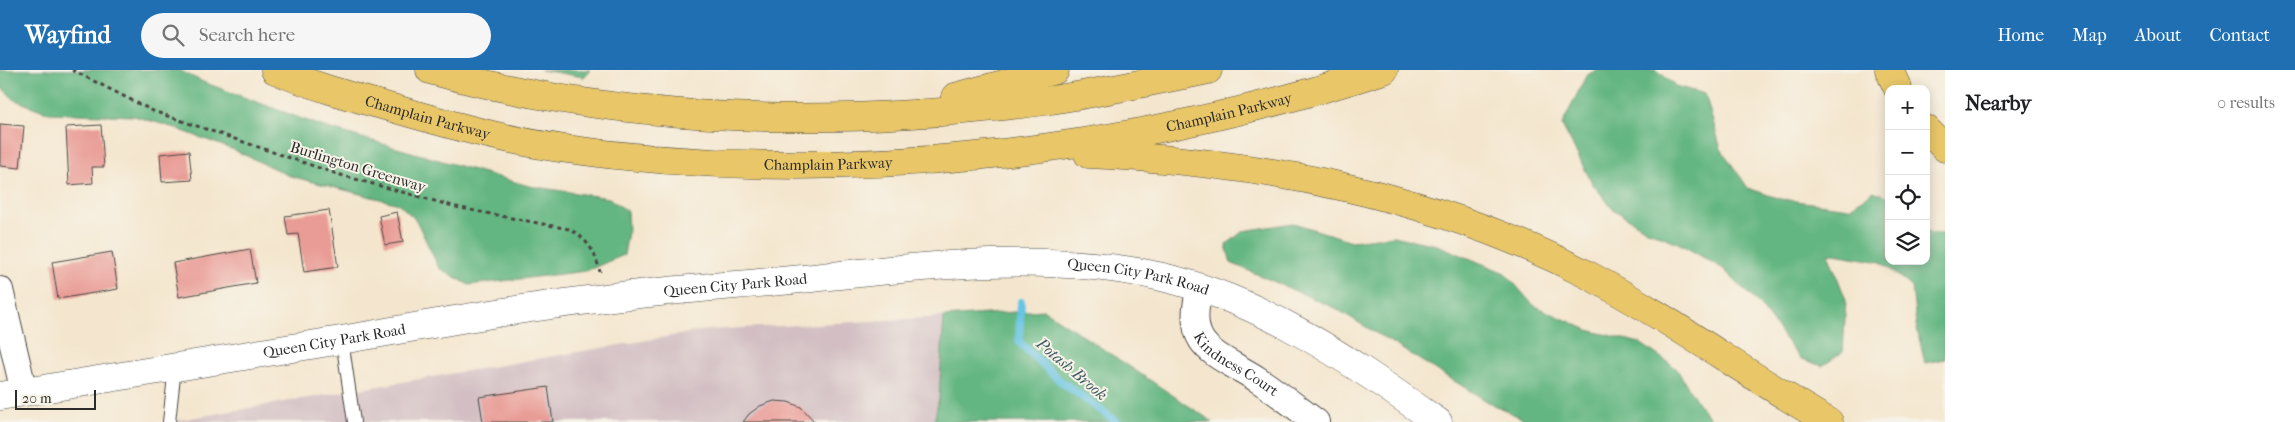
<!DOCTYPE html>
<html lang="en">
<head>
<meta charset="utf-8">
<style>
  :root { --surface:#fff; --page:#f6f6f6; --text:#202124; --muted:#757577; --line:#e0e0e0; --accent:#1f6fb2 }
  body { margin:0; font-family:"IM FELL French Canon",serif; background:var(--page); color:var(--text) }
  .controls { position:absolute; right:15px; top:15px; display:grid; overflow:hidden; border-radius:10px; box-shadow:0 2px 12px #0003 }
  .controls button { width:45px; height:45px; display:grid; place-items:center; padding:0; border:0; border-bottom:1px solid var(--line); background:var(--surface); color:var(--text); font:25px sans-serif }
  .scale { position:absolute; left:15px; bottom:12px; width:81px; box-sizing:border-box; padding-left:5px; border:2px solid #2b2b2b; border-top:0; font-size:14px; line-height:18px; white-space:nowrap; color:#2b2b2b; -webkit-text-stroke:4px #f7f3e8; paint-order:stroke }
  .list { margin:0; padding:0; list-style:none }
  h2 { display:flex; justify-content:space-between; align-items:center; height:65px; margin:0; padding:0 20px; font-size:21px }
  h2 small { font-size:16px; font-weight:400; color:var(--muted) }
  .icon { flex:none; width:28px; height:28px; fill:none; stroke:currentColor; stroke-width:2; stroke-linecap:round; stroke-linejoin:round }
  .map { position:relative; flex:none; width:1945px; height:352px; overflow:hidden }
  header { display:flex; align-items:center; gap:30px; box-sizing:border-box; height:70px; padding:0 25px; background:var(--accent); color:#fff }
  header strong { font-size:24px }
  nav { display:flex; gap:28px; margin-inline-start:auto; font-size:18px }
  .search { width:350px; height:45px; background:var(--page); display:flex; align-items:center; gap:12px; box-sizing:border-box; padding:0 18px; border-radius:28px; color:var(--muted); font-size:19px }
  main { display:flex }
  aside { flex:1; background:var(--surface) }
  .map>svg:first-child { display:block }
  .industrial { fill:#d2bec3 }
  .forest { fill:#64b681; stroke:#487056 }
  .lines { fill:none; stroke-linecap:round; stroke-linejoin:round }
  .stream { stroke:#66c4e4; stroke-width:8 }
  .building { fill:#e99c96 }
  .service-casing { stroke:#494743; stroke-width:14 }
  .minor-casing { stroke:#494743; stroke-width:28 }
  .tertiary-casing { stroke:#494743; stroke-width:29 }
  .primary-casing { stroke:#494743; stroke-width:29 }
  .motorway-casing { stroke:#494743; stroke-width:29 }
  .path { stroke:#494743; stroke-width:3; stroke-dasharray:4 4; stroke-linecap:butt }
  .service { stroke:#fff; stroke-width:12 }
  .minor { stroke:#fff; stroke-width:26 }
  .tertiary { stroke:#fff; stroke-width:28 }
  .primary { stroke:#e9c769; stroke-width:28 }
  .motorway { stroke:#e9c769; stroke-width:28 }
  .labels { text-anchor:middle; dominant-baseline:central; stroke-width:4; stroke-linejoin:round; paint-order:stroke }
  .street-label { font-size:15px; fill:#2b2b2b; stroke:#f7f3e8 }
  .water-label { font-size:16px; font-style:italic; fill:#3d5962; stroke:#f7f3e8 }
</style>
</head>
<body>
<header>
<strong>Wayfind</strong>
<div class="search"><svg class="icon" aria-label="search" viewBox="0 0 24 24"><circle cx="10" cy="10" r="6"/><path d="M15 15l6 6"/></svg>Search here</div>
<nav><a>Home</a><a>Map</a><a>About</a><a>Contact</a></nav>
</header>
<main>
<div class="map">
<svg width="1945" height="352" viewBox="0 0 1945 352">
  <rect width="100%" height="100%" fill="#f7f3e8"/>
  <filter id="ink" filterUnits="userSpaceOnUse"><feTurbulence type="fractalNoise" baseFrequency=".02" numOctaves="2"/><feDisplacementMap in="SourceGraphic" scale="10" xChannelSelector="R" yChannelSelector="G"/><feConvolveMatrix kernelMatrix="1 2 1 2 8 2 1 2 1" color-interpolation-filters="sRGB"/></filter>
  <filter id="wash" filterUnits="userSpaceOnUse"><feTurbulence type="fractalNoise" baseFrequency=".0096" numOctaves="4" result="noise"/><feDisplacementMap in="SourceGraphic" scale="20" xChannelSelector="R" yChannelSelector="G"/><feGaussianBlur stdDeviation="1.12" result="paint"/><feColorMatrix in="noise" values="0 0 0 0 0 0 0 0 0 0 0 0 0 0 0 0 0 1.4 0 .05"/><feComposite in="paint" operator="in"/></filter>
  <g filter="url(#wash)">
    <rect width="100%" height="100%" fill="#f4e6ce"/>
    <!-- industrial -->
    <path class="industrial" d="M944,247L939,328L934,352H167L707,260Z"/>
    <!-- forest -->
    <path class="forest" d="M0,0H179L203,12L324,57L529,116L609,128L627,141L628,162L624,185L586,201L469,215L439,198L416,150L399,134L290,106L234,80L172,57L134,46L49,43L15,30L0,16Z
      M541,0H590L584,7Z
      M1596,0H1657L1675,16L1705,24L1721,79L1748,118L1780,129L1849,138L1873,121L1889,127V191H1926V159L1930,164H1945V289L1925,293L1916,255L1912,217L1881,192L1828,183L1846,230L1843,282L1822,296L1799,288L1759,234L1722,198L1678,173L1649,161L1613,139L1592,113L1562,55L1586,6Z
      M1293,153L1352,171L1393,166L1437,175L1505,203L1533,235L1588,260L1640,273L1676,298L1698,333L1713,352H1530L1490,333L1335,238L1231,193L1226,175L1243,161Z
      M1044,240L1213,352H934L939,328L944,247Z"/>
    <g class="lines">
      <!-- stream -->
      <path class="stream" d="M1021,232L1019,272L1059,310L1117,352"/>
    </g>
    <g id="blocks">
      <!-- building -->
      <path class="building" d="M0,54L24,56L20,98L0,96Z
        M101,55L104,97H92L93,113L69,115L66,57Z
        M189,81L192,110L162,112L160,84Z
        M329,140L338,197L304,202L298,164L288,165L285,146Z
        M397,142L403,172L385,175L379,146Z
        M250,179L256,213L179,227L173,193Z
        M112,182L118,219L58,229L52,192Z
        M548,317L553,352H483L479,327Z
        M774,331L788,332L801,337L815,352H743L749,344L760,336Z"/>
    </g>
  </g>
  <g filter="url(#ink)">
    <use href="#blocks" fill-opacity="0" stroke="#494743" stroke-width="1"/>
    <g class="lines">
      <defs>
        <path id="service" d="M342,270L354,352
          M169,352L175,297"/>
        <g id="minor">
          <path id="s1" d="M1200,218C1183,278 1214,282 1257,309C1277,322 1296,337 1316,352"/>
          <path d="M0,220L24,322"/>
        </g>
        <g id="tertiary">
          <path id="s2" d="M0,326C116,307 231,288 347,269C432,254 518,238 605,228C667,220 729,216 791,210C915,198 1039,179 1162,207C1266,231 1353,293 1438,352"/>
        </g>
        <g id="primary">
          <path id="s3" d="M275,0C315,17 357,28 399,40C451,55 505,70 559,78C835,118 1120,85 1384,0"/>
          <path d="M430,0C628,55 843,58 1045,31C1100,23 1154,11 1208,0"/>
          <path d="M955,27L1055,0"/>
          <path d="M1088,84C1262,92 1432,124 1588,205C1671,249 1747,305 1829,352"/>
        </g>
        <path id="motorway" d="M1889,0L1898,19
          M1926,59L1945,78"/>
      </defs>
      <!-- service casing -->
      <use href="#service" class="service-casing"/>
      <!-- minor casing -->
      <use href="#minor" class="minor-casing"/>
      <!-- tertiary casing -->
      <use href="#tertiary" class="tertiary-casing"/>
      <!-- primary casing -->
      <use href="#primary" class="primary-casing"/>
      <!-- motorway casing -->
      <use href="#motorway" class="motorway-casing"/>
      <!-- path -->
      <path class="path" d="M72,0L153,41L337,104L460,138L569,159C588,169 595,182 600,202"/>
      <!-- service -->
      <use href="#service" class="service"/>
      <!-- minor -->
      <use href="#minor" class="minor"/>
      <!-- tertiary -->
      <use href="#tertiary" class="tertiary"/>
      <!-- primary -->
      <use href="#primary" class="primary"/>
      <!-- motorway -->
      <use href="#motorway" class="motorway"/>
    </g>
  </g>
  <g class="labels">
    <!-- street labels -->
    <g class="street-label">
      <text stroke="none"><textPath href="#s3" startOffset="970">Champlain Parkway</textPath></text>
      <text stroke="none"><textPath href="#s3" startOffset="160">Champlain Parkway</textPath></text>
      <text stroke="none"><textPath href="#s3" startOffset="565">Champlain Parkway</textPath></text>
      <text transform="translate(358 97) rotate(17)">Burlington Greenway</text>
      <text stroke="none"><textPath href="#s2" startOffset="1149">Queen City Park Road</textPath></text>
      <text stroke="none"><textPath href="#s2" startOffset="744">Queen City Park Road</textPath></text>
      <text stroke="none"><textPath href="#s2" startOffset="339">Queen City Park Road</textPath></text>
      <text stroke="none"><textPath href="#s1" startOffset="96">Kindness Court</textPath></text>
    </g>
    <!-- water labels -->
    <g class="water-label">
      <text transform="translate(1072 299) rotate(40)">Potash Brook</text>
    </g>
  </g>
</svg>
<div class="controls">
<button>+</button>
<button>−</button>
<button><svg class="icon" aria-label="locate" viewBox="0 0 24 24"><circle cx="12" cy="12" r="6"/><path d="M12 2v4M12 18v4M2 12h4M18 12h4"/></svg></button>
<button><svg class="icon" aria-label="layers" viewBox="0 0 24 24"><path d="M12 4l9 5-9 5-9-5zM3 14l9 5 9-5"/></svg></button>
</div>
<div class="scale">20 m</div>
</div>
<aside>
<h2>Nearby<small>0 results</small></h2>
<ul class="list">
</ul>
</aside>
</main>
</body>
</html>
